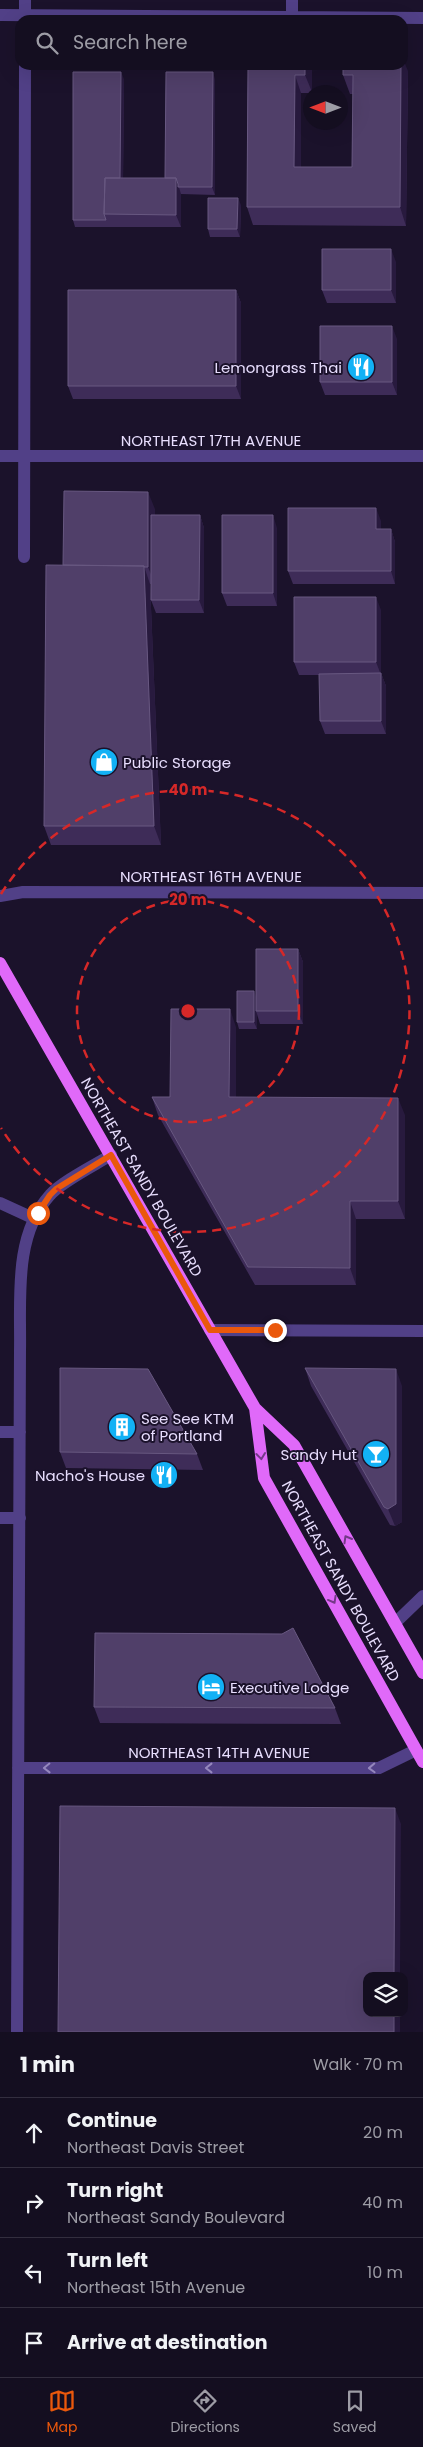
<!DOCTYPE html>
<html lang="en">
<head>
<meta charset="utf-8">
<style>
  :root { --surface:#140e20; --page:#211c2d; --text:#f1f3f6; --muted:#9d9ca5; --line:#332e3e; --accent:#ea580c }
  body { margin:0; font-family:Poppins,sans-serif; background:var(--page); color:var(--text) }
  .controls { position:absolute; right:15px; bottom:15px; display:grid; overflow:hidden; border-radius:10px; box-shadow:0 5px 20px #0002 }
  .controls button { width:45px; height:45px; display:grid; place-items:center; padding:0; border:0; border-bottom:1px solid var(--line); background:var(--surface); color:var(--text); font:25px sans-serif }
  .compass { position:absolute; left:303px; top:85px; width:45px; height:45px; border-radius:50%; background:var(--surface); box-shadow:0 5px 20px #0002; rotate:270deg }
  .stop { position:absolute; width:15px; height:15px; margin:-11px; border:4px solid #ea580c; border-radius:50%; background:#fff }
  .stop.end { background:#ea580c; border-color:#fff; box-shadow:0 1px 5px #0008 }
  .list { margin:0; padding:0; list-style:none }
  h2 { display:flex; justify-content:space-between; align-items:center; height:65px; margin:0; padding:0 20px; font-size:21px }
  h2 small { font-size:16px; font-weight:400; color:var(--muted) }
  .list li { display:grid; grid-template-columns:32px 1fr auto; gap:15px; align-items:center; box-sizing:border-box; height:70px; padding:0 20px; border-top:1px solid var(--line) }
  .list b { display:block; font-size:19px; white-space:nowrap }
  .list p { margin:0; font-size:16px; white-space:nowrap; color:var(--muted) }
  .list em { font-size:16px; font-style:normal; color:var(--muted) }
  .icon { flex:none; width:28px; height:28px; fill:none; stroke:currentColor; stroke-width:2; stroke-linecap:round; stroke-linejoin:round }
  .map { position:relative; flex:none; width:423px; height:2032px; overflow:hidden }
  .search { position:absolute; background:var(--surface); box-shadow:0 5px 20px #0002; left:15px; right:15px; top:15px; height:55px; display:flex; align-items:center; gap:12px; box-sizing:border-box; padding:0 18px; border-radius:15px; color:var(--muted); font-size:19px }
  .sheet { height:345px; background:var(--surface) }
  nav { display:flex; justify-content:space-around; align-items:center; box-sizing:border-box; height:70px; border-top:1px solid var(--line); background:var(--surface); font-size:14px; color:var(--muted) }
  nav a { display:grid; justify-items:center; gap:2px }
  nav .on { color:var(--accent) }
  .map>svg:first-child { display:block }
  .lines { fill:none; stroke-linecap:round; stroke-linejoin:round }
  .minor { stroke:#514087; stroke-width:12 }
  .major { stroke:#e069f9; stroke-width:12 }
  .wall { fill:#3e2c58 }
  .shaded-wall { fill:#281a3e }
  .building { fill:#503f69; stroke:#685881 }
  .oneway { stroke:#743988 }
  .oneway2 { stroke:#9587bd }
  .route { stroke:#ea580c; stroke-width:6 }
  .ring { fill:none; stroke:#d62828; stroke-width:2.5; stroke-dasharray:9 6 }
  .labels { text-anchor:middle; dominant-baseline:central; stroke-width:4; stroke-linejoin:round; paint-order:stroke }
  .poi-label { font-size:15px; fill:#e8defe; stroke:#1b122b; text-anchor:end }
  .street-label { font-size:15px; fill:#e8defe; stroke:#1b122b }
  .centre { fill:#d62828; stroke:#1b122b; stroke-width:2.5 }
  .ring-label { font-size:15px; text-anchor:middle; font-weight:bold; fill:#d62828; stroke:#1b122b; stroke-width:4; stroke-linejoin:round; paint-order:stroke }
</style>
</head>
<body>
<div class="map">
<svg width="423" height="2032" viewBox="0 0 423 2032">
  <rect width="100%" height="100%" fill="#1b122b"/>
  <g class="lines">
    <!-- minor -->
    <path class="minor" d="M0,15L423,18
      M292,17V0
      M25,20V0
      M0,456H423
      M24,557L25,65
      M0,896L23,892L423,893
      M0,1203L35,1219
      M210,1330L423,1331
      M0,1432H20
      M0,1518H20
      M395,1623L423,1596
      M18,1768H379L416,1750
      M17,2032L20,1351C21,1300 13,1236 50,1195C61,1182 95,1165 111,1155"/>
    <!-- major -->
    <path class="major" d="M0,963L255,1408L294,1445L423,1673
      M255,1408L264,1478L423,1762"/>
  </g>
  <!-- wall -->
  <path class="wall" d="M248,65H310L312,70V92H310V93H301V167H352L353,94H350L343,75L408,71L406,226L253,225L247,207Z
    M124,79L123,178H165L215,79V195L181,194V227H75L73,220Z
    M241,205L240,237H210L208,229Z
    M396,262V303H327L322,290Z
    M236,290L241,303V399H73L68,386Z
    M397,339V395H325L320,382Z
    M155,509V515H200L204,528V613H156L151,600V584H150L161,845H51L44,826L63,565Z
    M381,521V529H391L395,542V584H293L288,571Z
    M277,528V606H227L222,593Z
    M381,610V673L386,686V734H325L320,721L319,675H299L294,662Z
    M298,949L303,962V1024H260L257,1014V1029H239L237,1022L256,996Z
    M236,1027V1097L405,1115V1219H356V1285H255L158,1115L152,1097H170Z
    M305,1368L402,1386V1522L395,1526L390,1525L311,1386Z
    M60,1452L197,1454L203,1470L66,1468Z
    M94,1707L335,1708L341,1724L100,1723Z"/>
  <!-- shaded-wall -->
  <path class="shaded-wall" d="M403,59L408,71L406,226L400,207L401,65H403Z
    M305,65H310L312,70V92L305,75Z
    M121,72L124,79L123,191L120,183Z
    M213,72L215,79V195L212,187Z
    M295,75L301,93V186L294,167Z
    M176,178L181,194V227L176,215Z
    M238,198L241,205L240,237L237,229Z
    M391,249L396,262V303L391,290Z
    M236,290L241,303V399L236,386Z
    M392,326L397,339V395L392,382Z
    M148,492L155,509V584L148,567Z
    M376,508L381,521V542L376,529Z
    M200,515L204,528V613L199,600Z
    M273,515L277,528V606L273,593Z
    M391,529L395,542V584L391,571Z
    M144,566L150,584L161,845L154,826Z
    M376,597L381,610V675L376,662Z
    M381,673L386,686V734L381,721Z
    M298,949L303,962V1024L298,1011Z
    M254,991L257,999L256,1011L257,1014V1029L254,1022Z
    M230,1009L236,1027V1115L229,1097Z
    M398,1098L405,1115V1219L398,1201Z
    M350,1201L356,1219V1285L350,1268Z
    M396,1369L402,1386V1522L395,1526L388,1509Z
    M395,1808L401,1824L400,1976H394Z
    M394,2013H400V2032H394Z"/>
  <!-- building -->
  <path class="building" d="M248,65H305V75H295L294,167H352L353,75H343V65H401L400,207H247Z
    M73,72H121L120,178H105L104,214L106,220H73Z
    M166,72H213L212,187H178V184L176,178H165Z
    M105,178H176V215L104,214Z
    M208,198H238L237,229H208Z
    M322,249H391V290H322Z
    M68,290H236V386H68Z
    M320,326H392V382H320Z
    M64,491L148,492V567H144V566L63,565Z
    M288,508H376V529H391V571H288Z
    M151,515H200L199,600H151Z
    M222,515H273V593H222Z
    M46,565L144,566L154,826H44Z
    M294,597H376V662H294Z
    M381,673V721H320L319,674Z
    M256,949H298V1011H256Z
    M237,991H254V1022H237Z
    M171,1009H230L229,1097L398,1098V1201H350V1268L248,1267L152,1097H170Z
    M60,1368L148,1369L197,1454L60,1452Z
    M305,1368L396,1369V1504L388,1509L384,1507Z
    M293,1628L335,1708L94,1707L95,1633L282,1634Z
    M60,1806L395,1808L394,1976H367V2013H394V2032H58Z"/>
  <!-- one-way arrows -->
  <defs><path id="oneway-chevron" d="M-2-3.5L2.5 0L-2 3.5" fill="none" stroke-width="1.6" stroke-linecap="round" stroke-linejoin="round" transform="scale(1.25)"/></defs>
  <g class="oneway">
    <use href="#oneway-chevron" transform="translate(261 1456) rotate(83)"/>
    <use href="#oneway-chevron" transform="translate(347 1539) rotate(-120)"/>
    <use href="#oneway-chevron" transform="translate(333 1600) rotate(61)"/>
  </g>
  <g class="oneway2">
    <use href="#oneway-chevron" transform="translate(47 1768) rotate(179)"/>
    <use href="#oneway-chevron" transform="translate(209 1768) rotate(180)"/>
    <use href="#oneway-chevron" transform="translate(372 1768) rotate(178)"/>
  </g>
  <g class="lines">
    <!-- route -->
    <path class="route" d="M38,1213L50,1195L56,1189L111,1155L210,1330H275"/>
  </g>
  <!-- distance rings -->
  <g class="ring">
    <circle cx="188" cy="1011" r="111"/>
    <path d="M1 894A221 221 0 1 1 1 1128"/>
  </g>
  <!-- icons -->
  <defs>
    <symbol id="restaurant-disc" viewBox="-11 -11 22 22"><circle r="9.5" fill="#12b1f5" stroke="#1b122b"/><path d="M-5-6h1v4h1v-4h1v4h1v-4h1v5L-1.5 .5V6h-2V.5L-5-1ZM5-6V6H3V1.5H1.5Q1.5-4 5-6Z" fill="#fff"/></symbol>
    <symbol id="shop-disc" viewBox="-11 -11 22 22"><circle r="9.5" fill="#12b1f5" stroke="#1b122b"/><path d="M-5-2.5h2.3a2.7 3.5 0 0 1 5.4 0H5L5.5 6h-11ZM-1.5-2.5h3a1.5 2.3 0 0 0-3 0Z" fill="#fff"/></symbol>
    <symbol id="building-disc" viewBox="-11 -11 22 22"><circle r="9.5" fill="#12b1f5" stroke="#1b122b"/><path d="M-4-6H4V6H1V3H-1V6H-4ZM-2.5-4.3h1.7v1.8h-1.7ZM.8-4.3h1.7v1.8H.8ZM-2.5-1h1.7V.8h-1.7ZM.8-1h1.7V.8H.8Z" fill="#fff"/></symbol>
    <symbol id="bar-disc" viewBox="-11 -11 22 22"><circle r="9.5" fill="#12b1f5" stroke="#1b122b"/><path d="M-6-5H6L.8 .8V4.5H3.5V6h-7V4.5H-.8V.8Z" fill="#fff"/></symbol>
    <symbol id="hotel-disc" viewBox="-11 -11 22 22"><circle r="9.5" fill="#12b1f5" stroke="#1b122b"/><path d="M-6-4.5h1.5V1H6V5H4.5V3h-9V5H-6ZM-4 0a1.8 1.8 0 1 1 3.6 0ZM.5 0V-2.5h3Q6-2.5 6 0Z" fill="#fff"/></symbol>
  </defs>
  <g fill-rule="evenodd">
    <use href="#restaurant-disc" x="345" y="351" width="32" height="32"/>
    <use href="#shop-disc" x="88" y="746" width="32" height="32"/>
    <use href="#building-disc" x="106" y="1411" width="32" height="32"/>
    <use href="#bar-disc" x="360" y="1438" width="32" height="32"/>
    <use href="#restaurant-disc" x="148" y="1459" width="32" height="32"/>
    <use href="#hotel-disc" x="195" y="1671" width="32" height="32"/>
  </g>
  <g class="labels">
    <!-- poi labels -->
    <g class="poi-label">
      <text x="342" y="367">Lemongrass Thai</text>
      <text x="123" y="762" text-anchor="start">Public Storage</text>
      <text x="141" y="1418" text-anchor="start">See See KTM<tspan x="141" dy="17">of Portland</tspan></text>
      <text x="357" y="1454">Sandy Hut</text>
      <text x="145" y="1475">Nacho's House</text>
      <text x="230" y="1687" text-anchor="start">Executive Lodge</text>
    </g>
    <!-- street labels -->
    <g class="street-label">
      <text x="211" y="440">NORTHEAST 17TH AVENUE</text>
      <text x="211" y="876">NORTHEAST 16TH AVENUE</text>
      <text transform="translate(142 1177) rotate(60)">NORTHEAST SANDY BOULEVARD</text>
      <text transform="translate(341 1581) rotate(61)">NORTHEAST SANDY BOULEVARD</text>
      <text x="219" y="1752">NORTHEAST 14TH AVENUE</text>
    </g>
  </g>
  <circle cx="188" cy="1011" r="8" class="centre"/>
  <g class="ring-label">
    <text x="188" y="795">40 m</text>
    <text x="188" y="905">20 m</text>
  </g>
</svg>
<div class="controls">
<button><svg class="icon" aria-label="layers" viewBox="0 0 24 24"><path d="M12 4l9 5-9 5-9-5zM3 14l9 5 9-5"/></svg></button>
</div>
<svg class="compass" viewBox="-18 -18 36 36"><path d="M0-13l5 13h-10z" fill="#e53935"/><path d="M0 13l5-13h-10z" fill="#9d9ca5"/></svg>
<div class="stop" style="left:38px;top:1213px"></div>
<div class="stop end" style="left:275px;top:1330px"></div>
<div class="search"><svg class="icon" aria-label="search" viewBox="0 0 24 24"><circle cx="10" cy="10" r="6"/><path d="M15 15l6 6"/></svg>Search here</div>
</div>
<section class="sheet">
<h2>1 min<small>Walk · 70 m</small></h2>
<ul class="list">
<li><svg class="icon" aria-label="ahead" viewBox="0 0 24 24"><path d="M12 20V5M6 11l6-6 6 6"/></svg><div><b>Continue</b><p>Northeast Davis Street</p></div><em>20 m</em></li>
<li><svg class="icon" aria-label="right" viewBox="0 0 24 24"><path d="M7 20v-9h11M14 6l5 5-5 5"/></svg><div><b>Turn right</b><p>Northeast Sandy Boulevard</p></div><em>40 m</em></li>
<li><svg class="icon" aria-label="left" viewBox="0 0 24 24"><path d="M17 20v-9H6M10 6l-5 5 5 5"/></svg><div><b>Turn left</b><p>Northeast 15th Avenue</p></div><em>10 m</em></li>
<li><svg class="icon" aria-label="arrive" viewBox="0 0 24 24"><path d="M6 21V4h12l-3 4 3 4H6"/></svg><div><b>Arrive at destination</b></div></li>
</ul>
</section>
<nav>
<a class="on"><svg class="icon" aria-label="map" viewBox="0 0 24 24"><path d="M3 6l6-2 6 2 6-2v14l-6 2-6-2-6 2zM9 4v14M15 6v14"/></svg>Map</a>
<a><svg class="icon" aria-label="directions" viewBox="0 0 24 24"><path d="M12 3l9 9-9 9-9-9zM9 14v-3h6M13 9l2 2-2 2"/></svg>Directions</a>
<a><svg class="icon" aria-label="saved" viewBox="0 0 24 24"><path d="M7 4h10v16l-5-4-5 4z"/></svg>Saved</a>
</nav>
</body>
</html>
